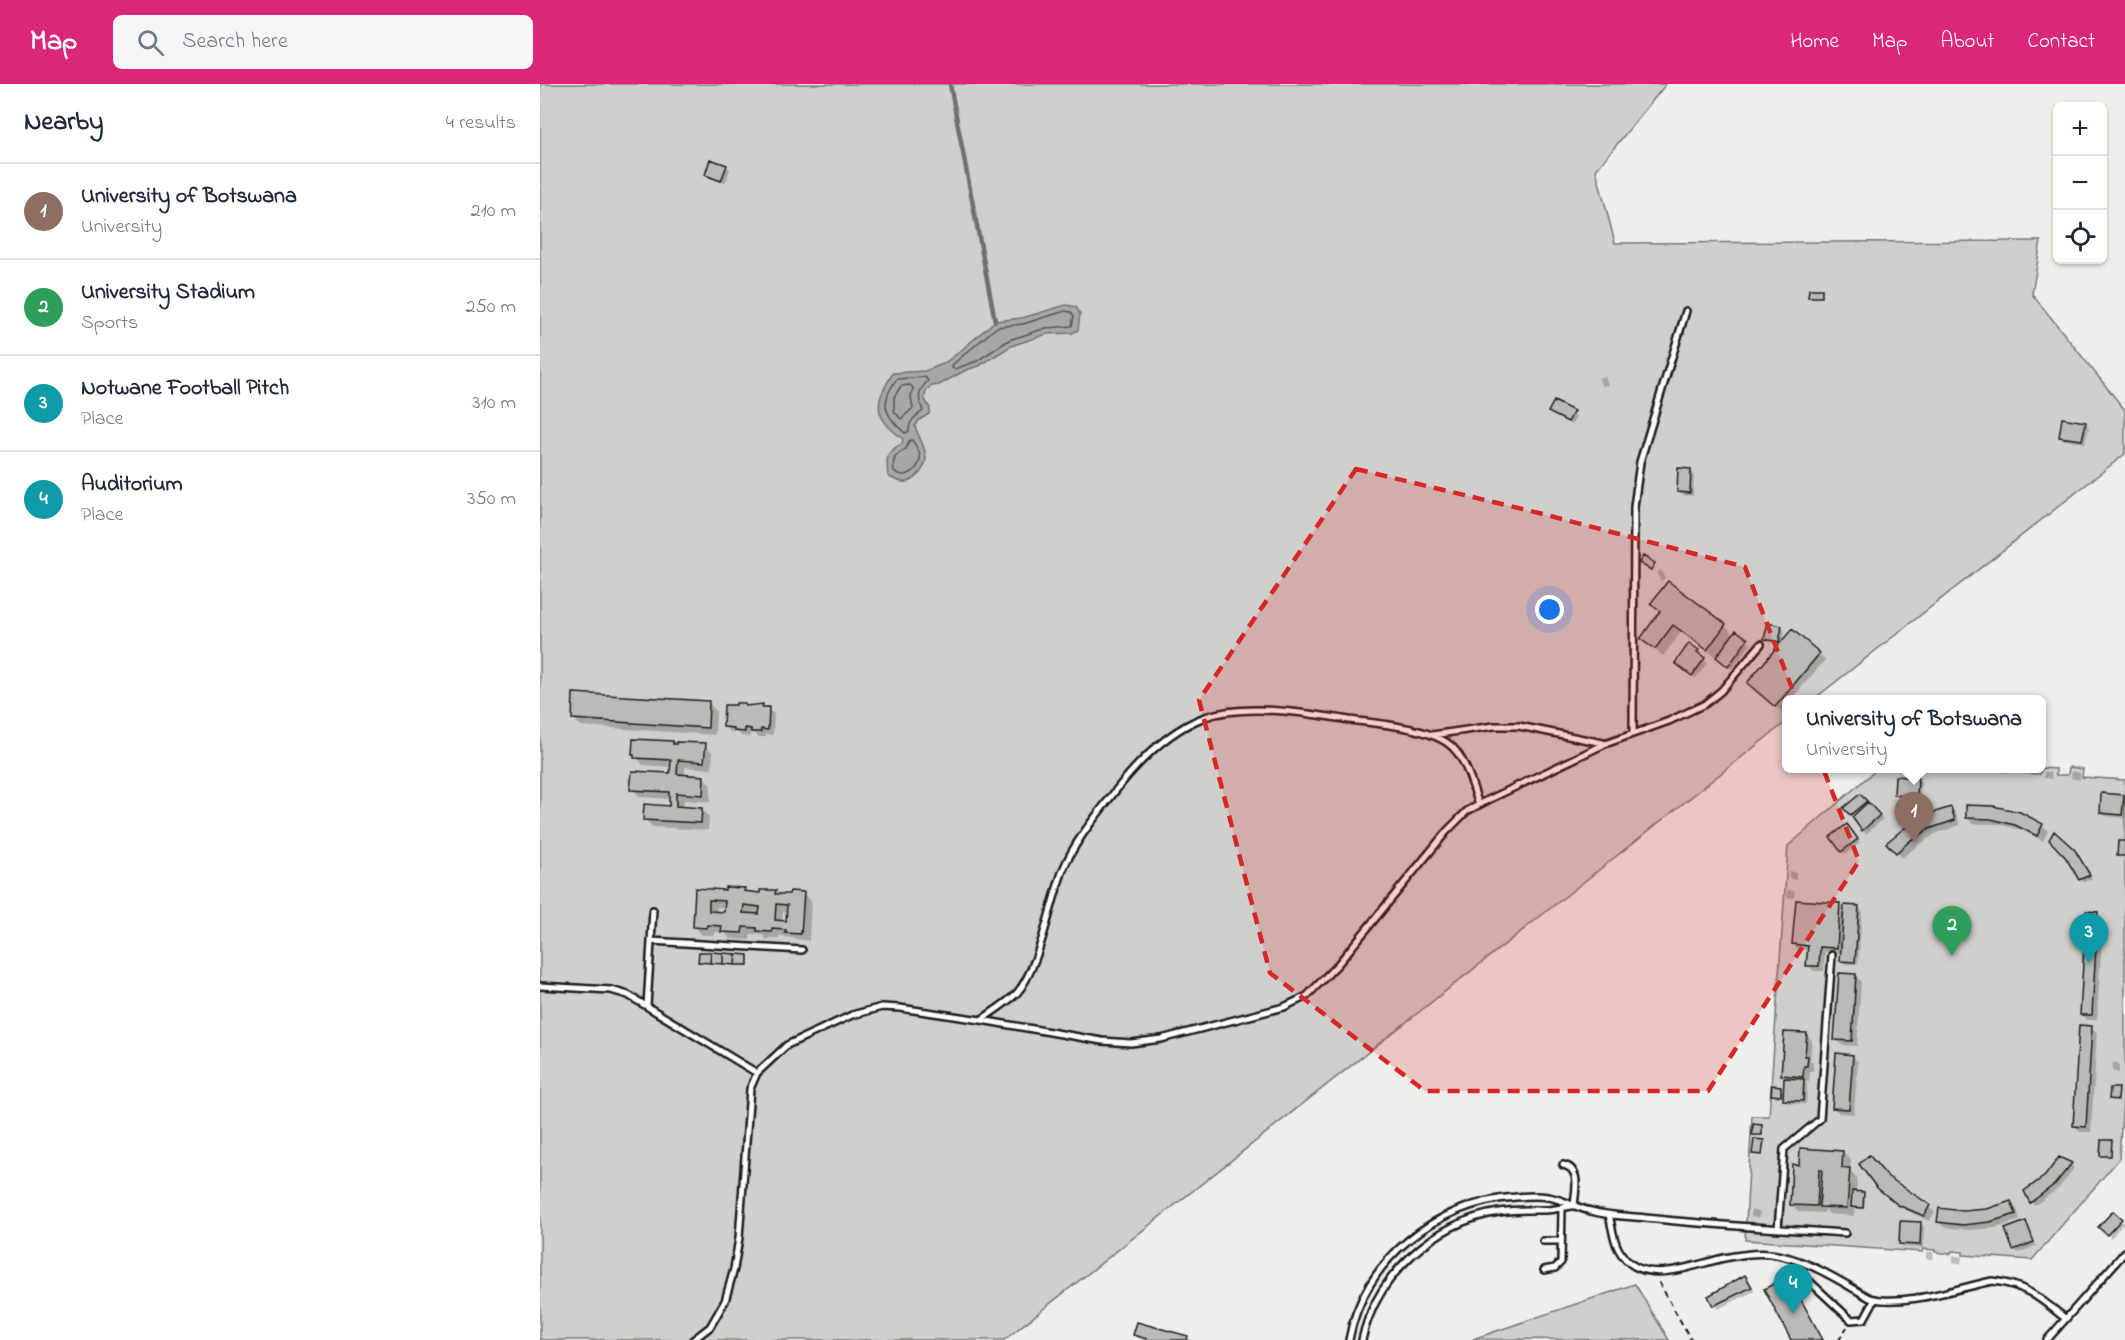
<!DOCTYPE html>
<html lang="en">
<head>
<meta charset="utf-8">
<style>
  :root { --surface:#fff; --page:#f6f6f7; --text:#1f2937; --muted:#747a83; --line:#e0e1e3; --accent:#db2777 }
  body { margin:0; font-family:"Indie Flower",sans-serif; background:var(--page); color:var(--text) }
  .controls { position:absolute; right:18px; top:18px; display:grid; overflow:hidden; border-radius:9px; box-shadow:0 2px 4px #0004 }
  .controls button { width:54px; height:54px; display:grid; place-items:center; padding:0; border:0; border-bottom:2px solid var(--line); background:var(--surface); color:var(--text); font:30px sans-serif }
  .you { position:absolute; left:1010px; top:526px; width:21px; height:21px; margin:-15px; border:4px solid #fff; border-radius:50%; background:#1a73e8; box-shadow:0 0 0 9px #1a73e833 }
  .badge { display:grid; place-items:center; width:39px; height:39px; border-radius:50%; background:var(--accent); color:#fff; font-size:20px; font-weight:700 }
  .pin { position:absolute; translate:-50% -50px; filter:drop-shadow(0 2px 3px #0008) }
  .pin::after { content:''; position:absolute; top:32px; width:21px; height:18px; background:inherit; clip-path:polygon(0 0,100% 0,50% 100%) }
  .popup { position:absolute; left:1242px; top:611px; width:264px; height:78px; box-sizing:border-box; display:grid; place-content:center; border-radius:9px; background:var(--surface); filter:drop-shadow(0 2px 4px #0005); font-size:20px; white-space:nowrap; color:var(--muted) }
  .popup b { font-size:22px; color:var(--text) }
  .popup::after { content:''; position:absolute; left:50%; top:100%; margin-left:-12px; border:12px solid transparent; border-top-color:var(--surface) }
  .list { margin:0; padding:0; list-style:none }
  h2 { display:flex; justify-content:space-between; align-items:center; height:78px; margin:0; padding:0 24px; font-size:26px }
  h2 small { font-size:20px; font-weight:400; color:var(--muted) }
  .list li { display:grid; grid-template-columns:39px 1fr auto; gap:18px; align-items:center; box-sizing:border-box; height:96px; padding:0 24px; border-top:2px solid var(--line) }
  .list b { display:block; font-size:22px; white-space:nowrap }
  .list p { margin:0; font-size:20px; white-space:nowrap; color:var(--muted) }
  .list em { font-size:20px; font-style:normal; color:var(--muted) }
  .icon { flex:none; width:33px; height:33px; fill:none; stroke:currentColor; stroke-width:2; stroke-linecap:round; stroke-linejoin:round }
  .map { position:relative; flex:none; width:1585px; height:1256px; overflow:hidden }
  header { display:flex; align-items:center; gap:36px; box-sizing:border-box; height:84px; padding:0 30px; background:var(--accent); color:#fff }
  header strong { font-size:28px }
  nav { display:flex; gap:33px; margin-inline-start:auto; font-size:21px }
  .search { width:420px; height:54px; background:var(--page); display:flex; align-items:center; gap:15px; box-sizing:border-box; padding:0 21px; border-radius:9px; color:var(--muted); font-size:22px }
  main { display:flex }
  aside { flex:1; background:var(--surface) }
  .map>svg:first-child { display:block }
  .green { fill:#d0cfcc; stroke:#767674; stroke-width:1.5 }
  .water { fill:#a8a7a3; stroke:#706f6d; stroke-width:1.5 }
  .shadow { fill:#0003; fill-rule:evenodd }
  .lines { fill:none; stroke-linecap:round; stroke-linejoin:round }
  .shore { stroke:#545452; stroke-width:1.5 }
  .stream { stroke:#706f6d; stroke-width:4.5 }
  .building { fill:#bbbab6; stroke:#1c1c1c; stroke-width:1.5; fill-rule:evenodd }
  .service-casing { stroke:#1c1c1c; stroke-width:10 }
  .path { stroke:#1c1c1c; stroke-width:2; stroke-dasharray:6 4.5; stroke-linecap:butt }
  .service { stroke:#fdfcf7; stroke-width:5 }
  .marked { fill:#d62828; fill-opacity:0.2; stroke:#d62828; stroke-width:4.5; stroke-dasharray:12 8; stroke-linejoin:round }
</style>
</head>
<body>
<header>
<strong>Map</strong>
<div class="search"><svg class="icon" aria-label="search" viewBox="0 0 24 24"><circle cx="10" cy="10" r="6"/><path d="M15 15l6 6"/></svg>Search here</div>
<nav><a>Home</a><a>Map</a><a>About</a><a>Contact</a></nav>
</header>
<main>
<aside>
<h2>Nearby<small>4 results</small></h2>
<ul class="list">
<li><span class="badge" style="background:#8d6e63">1</span><div><b>University of Botswana</b><p>University</p></div><em>210 m</em></li>
<li><span class="badge" style="background:#2e9e5b">2</span><div><b>University Stadium</b><p>Sports</p></div><em>250 m</em></li>
<li><span class="badge" style="background:#0f9aa8">3</span><div><b>Notwane Football Pitch</b><p>Place</p></div><em>310 m</em></li>
<li><span class="badge" style="background:#0f9aa8">4</span><div><b>Auditorium</b><p>Place</p></div><em>350 m</em></li>
</ul>
</aside>
<div class="map">
<svg width="1585" height="1256" viewBox="0 0 1585 1256">
  <rect width="100%" height="100%" fill="#f0eeea"/>
  <filter id="ink" filterUnits="userSpaceOnUse"><feTurbulence type="fractalNoise" baseFrequency=".0167" numOctaves="2"/><feDisplacementMap in="SourceGraphic" scale="12" xChannelSelector="R" yChannelSelector="G"/><feConvolveMatrix kernelMatrix="1 2 1 2 8 2 1 2 1" color-interpolation-filters="sRGB"/></filter>
  <g filter="url(#ink)">
    <!-- green -->
    <path class="green" d="M0,0H1126L1056,86L1075,159L1501,157L1492,210L1585,326V370L1274,615L1246,616V638L464,1256H0Z
      M1529,683L1543,685L1542,693L1585,696V983L1579,1075L1492,1176L1423,1171V1168L1412,1167L1411,1170L1395,1168V1166L1383,1165L1382,1168L1205,1156L1212,1032H1229L1248,762L1337,685L1419,684L1500,690L1502,684L1516,685V691H1528Z
      M1095,1200L1129,1256L933,1255Z"/>
    <!-- water -->
    <path class="water" d="M526,221L536,223L540,230L538,246L532,249L507,250L471,262L439,282L426,286L399,301L392,302L387,306L384,314L390,324L389,330L379,336L375,342C378,352 386,364 386,374C386,383 376,397 366,398C360,399 353,395 348,392C346,374 345,368 362,360L363,355C357,350 349,345 345,338C332,322 344,304 353,289L385,287L403,280L418,269L455,237L482,234Z"/>
    <!-- shadow -->
    <path class="shadow" d="M186,82L190,86L185,99L170,94L167,90Z
      M1065,292L1068,301L1062,302L1058,294Z
      M1010,328L1033,329L1036,332L1032,341Z
      M1545,339L1549,343L1545,359L1524,356L1521,352Z
      M1150,386L1154,390L1153,412L1142,411L1139,408Z
      M1121,486L1125,494L1121,497L1116,489Z
      M1128,499L1185,541L1194,551L1196,548L1211,560L1192,585L1142,547L1123,572L1102,555L1121,529L1112,520Z
      M1241,543L1245,547L1242,559L1252,547L1285,576L1251,616H1246V621L1241,627L1214,604L1242,560L1229,558L1226,554Z
      M1158,567L1161,570L1160,572L1167,579L1156,594L1140,583Z
      M169,619L176,627L175,651L41,642L33,634Z
      M205,621L207,623L222,622L234,630L233,651L226,650V653H218L215,650L210,649V653L201,652L198,649L190,648L185,643Z
      M133,659L138,664L165,661L173,669L172,685L145,683V692L163,693L171,701L170,718L144,716L143,724L161,725L169,733L168,746L112,743L105,735L130,724V715L100,713L92,705L132,691V683L103,681L94,670Z
      M1532,687L1540,689V696L1531,694Z
      M1504,688H1511L1512,695L1504,694Z
      M1377,695L1381,699L1380,716L1359,714L1355,711Z
      M1320,712L1343,735L1326,750L1305,724Z
      M1583,712L1585,714V734L1565,732L1561,729Z
      M1428,722L1502,741L1508,747L1503,757L1482,746L1458,740H1433L1427,734Z
      M1410,724L1416,730L1420,741L1395,750L1377,762L1362,774L1349,759Z
      M1311,746L1320,759L1305,770L1302,767Z
      M1538,771L1552,795L1544,798L1540,795Z
      M1249,787L1256,789V796L1249,794Z
      M157,806L187,808L204,806L207,809L222,810L235,808L238,811L263,810L271,817L269,857L239,852V855H226L223,851L210,850V856L191,855L185,849L174,848V851H162L154,843ZM177,823L186,824L185,830L176,829ZM243,828H248V838H242Z
      M1247,806L1255,807L1254,814L1247,813Z
      M1299,821L1305,827L1319,824L1322,827L1318,880H1305L1302,876V869L1285,868L1284,887H1274L1268,881L1269,866H1259L1254,860Z
      M1557,829L1563,835L1557,936H1547L1542,930Z
      M208,872V882L159,877Z
      M1316,892L1321,898L1317,962L1301,961L1295,955Z
      M1551,944L1557,949L1551,1048H1540L1535,1042Z
      M1266,951L1272,956L1270,977L1273,979V987H1270L1269,998L1264,997L1267,1000L1266,1020L1248,1019L1244,1016V1012L1233,1011L1241,1003L1245,1007L1248,996L1242,990Z
      M1312,972L1318,978L1314,1030L1299,1029L1293,1023Z
      M1573,978L1579,980V989L1572,987Z
      M1223,1058V1072L1215,1071L1214,1070Z
      M1303,1068L1311,1076L1310,1087L1317,1094L1316,1108L1325,1110L1324,1125L1315,1124L1314,1132L1289,1130L1285,1125L1284,1129L1259,1128L1251,1120L1261,1083Z
      M1531,1080L1534,1084L1519,1104L1495,1121L1491,1118Z
      M1348,1094L1395,1128L1389,1137L1366,1126L1344,1109Z
      M1471,1119L1477,1125L1480,1136L1456,1144L1429,1146L1404,1143L1398,1137L1423,1129L1447,1126Z
      M1211,1125L1220,1127L1219,1134L1211,1132Z
      M1573,1129L1584,1139L1571,1154L1560,1143Z
      M1485,1139L1489,1142L1496,1162L1478,1169L1474,1165Z
      M1381,1140L1384,1143L1383,1164L1364,1163L1360,1160Z
      M1386,1168H1393L1394,1175H1386Z
      M1413,1171L1422,1173L1421,1180L1413,1178Z
      M1205,1192L1215,1207L1178,1225L1174,1221Z
      M1247,1194L1253,1199L1284,1256H1253Z
      M595,1251L647,1253L650,1256H604Z"/>
    <g class="lines">
      <!-- shore -->
      <path class="shore" d="M525,227L531,228L534,232L532,242L506,244L469,256L437,277L415,285L412,284L413,280L457,243L483,240Z
        M385,293L388,297C377,307 378,315 383,327C375,333 369,336 369,347L365,349C344,331 339,318 357,295Z
        M370,301L373,304L371,313L373,324L361,335L354,327V313L361,302Z
        M372,356C375,361 381,368 380,375C378,388 364,396 354,387C352,374 355,371 366,365L369,357Z"/>
      <!-- stream -->
      <path class="stream" d="M410,0L455,237"/>
    </g>
    <!-- building -->
    <path class="building" d="M170,75L187,81L181,97L165,91Z
      M1269,205H1282V213H1268Z
      M1014,317L1034,327L1028,338L1008,328Z
      M1522,334L1546,338L1542,356L1519,353Z
      M1138,384L1151,385L1150,409L1137,408Z
      M1103,472L1115,479L1111,486L1099,479Z
      M1128,497L1186,540L1167,566L1133,541L1115,565L1100,555L1120,527L1110,520Z
      M1228,539L1242,542L1239,558L1224,555Z
      M1252,545L1280,569L1235,623L1207,599Z
      M1196,546L1208,555L1188,583L1176,573Z
      M1149,559L1159,566L1157,568L1165,574L1152,592L1135,579Z
      M33,609L169,617L168,644L32,635Z
      M196,619H205V622L223,620L222,623H229L228,646L221,645V648H211V645L205,644V648L194,647V644L183,643L184,621H196Z
      M93,655L133,657V660H136V658L166,659L164,678L138,676L137,690L164,692L163,711L136,709V722L162,724L161,739L103,736L104,720L129,722V708L90,706L92,687L130,689L131,676L94,674V671H92Z
      M1355,692L1378,694L1377,713L1354,711Z
      M1561,709L1584,711L1582,731L1560,729Z
      M1320,710L1327,717L1310,731L1303,724Z
      M1328,718L1340,731L1322,747L1312,733Z
      M1426,721L1453,722L1480,728L1503,740L1497,752L1475,741L1451,735L1426,734Z
      M1411,723L1415,736L1389,745L1371,756L1356,769L1346,759L1363,745L1386,731Z
      M1307,740L1318,755L1301,768L1290,753Z
      M1514,747L1535,766L1550,791L1539,796L1526,774L1509,756Z
      M1578,757H1585V772H1577Z
      M185,803L205,804L204,807L220,809V806H236L235,810H249L250,807L264,808L261,850L245,849L246,846L232,845V848L217,847V844L203,843L202,849L181,848L182,842L167,841L166,844L153,843L155,804L185,806ZM169,816L185,817L184,828L169,827ZM236,820L247,821L246,837L235,836ZM204,821L220,823L219,830L203,829Z
      M1256,816L1300,819L1297,864L1280,863L1279,882H1266L1268,862L1252,860Z
      M1304,821L1319,822L1315,878L1300,877Z
      M1546,827L1558,828L1552,931H1540Z
      M159,868H171L170,879L158,878Z
      M171,868L183,869V880L170,879Z
      M183,869L196,870L195,881L183,880Z
      M196,870L208,871V881H195Z
      M1299,889L1316,890L1312,957L1294,956Z
      M1539,941L1552,942L1546,1043L1533,1042Z
      M1244,948L1267,949L1265,972H1268L1267,982H1264L1263,993L1241,991Z
      M1296,969L1313,971L1309,1025L1292,1024Z
      M1244,994L1264,995L1263,1017L1243,1016Z
      M1232,1001L1241,1002V1012L1231,1011Z
      M1570,1004H1579L1578,1016L1569,1015Z
      M1213,1040L1222,1041V1051H1212Z
      M1214,1055L1224,1056L1222,1071L1212,1070Z
      M1561,1056H1572L1571,1072H1560Z
      M1260,1064L1303,1067L1302,1084H1310L1307,1124L1279,1123L1282,1086H1279L1277,1122L1250,1121L1252,1080L1259,1081Z
      M1329,1071L1347,1092L1390,1121L1384,1132L1358,1121L1336,1103L1319,1080Z
      M1519,1073L1532,1079L1515,1100L1490,1119L1484,1107L1505,1092Z
      M1312,1107L1324,1108L1323,1124L1311,1123Z
      M1471,1117L1476,1130L1450,1138L1423,1141L1397,1138L1399,1124L1423,1127L1447,1125Z
      M1573,1127L1582,1135L1567,1151L1558,1143Z
      M1360,1137L1381,1138L1380,1161L1359,1160Z
      M1486,1137L1494,1158L1473,1166L1465,1145Z
      M1205,1191L1212,1203L1173,1222L1168,1212Z
      M1248,1192L1283,1256H1251L1224,1205Z
      M597,1238L648,1252L647,1256H610L593,1251Z"/>
    <g class="lines">
      <defs>
        <path id="service" d="M1093,650L1094,423L1100,378L1146,227
          M892,651L954,642H979L1063,659
          M111,857L262,866
          M0,902L71,906L88,911L217,989
          M107,922L113,826
          M441,936C452,928 467,919 477,909C499,884 510,820 523,786C534,759 552,737 570,714C594,682 626,647 665,633C705,619 768,629 809,636C838,640 898,643 916,667C928,682 933,704 939,721
          M1023,1081C1042,1085 1035,1107 1034,1122
          M1069,1131C1072,1142 1073,1156 1079,1166C1100,1205 1152,1181 1184,1174C1199,1171 1215,1168 1230,1170C1266,1174 1299,1197 1330,1214C1364,1223 1418,1204 1452,1197C1485,1200 1501,1215 1526,1235
          M1238,1145L1244,1065L1280,1035L1292,871
          M1003,1157H1021
          M1004,1186L1015,1184L1021,1178L1022,1124
          M1267,1195L1311,1236L1324,1235L1335,1215
          M153,1256L170,1243L185,1217L194,1185L199,1154L210,1005L217,989L247,961L312,931L342,923L360,924L441,936L562,957L591,959L621,955L744,923L767,912L798,880L907,747L927,727L950,715L1065,660L1129,637L1165,620L1181,607L1221,560
          M809,1256C823,1176 897,1118 976,1113C986,1112 997,1111 1008,1113C1022,1115 1036,1124 1051,1127C1068,1132 1087,1132 1105,1134C1171,1141 1238,1145 1305,1149
          M822,1256C836,1192 894,1138 959,1128C974,1125 990,1126 1005,1126C1014,1126 1023,1123 1032,1122
          M1507,1256L1585,1168"/>
      </defs>
      <!-- service casing -->
      <use href="#service" class="service-casing"/>
      <!-- path -->
      <path class="path" d="M1119,1198L1151,1256
        M1299,1256L1307,1243"/>
      <!-- service -->
      <use href="#service" class="service"/>
    </g>
  </g>
  <!-- marked area -->
  <path class="marked" d="M816,385L999,429L1205,483L1319,777L1168,1007H885L730,889L659,616Z"/>
</svg>
<div class="controls">
<button>+</button>
<button>−</button>
<button><svg class="icon" aria-label="locate" viewBox="0 0 24 24"><circle cx="12" cy="12" r="6"/><path d="M12 2v4M12 18v4M2 12h4M18 12h4"/></svg></button>
</div>
<div class="you"></div>
<div class="pin badge" style="left:1374px;top:758px;background:#8d6e63">1</div>
<div class="popup"><b>University of Botswana</b>University</div>
<div class="pin badge" style="left:1412px;top:872px;background:#2e9e5b">2</div>
<div class="pin badge" style="left:1549px;top:879px;background:#0f9aa8">3</div>
<div class="pin badge" style="left:1253px;top:1230px;background:#0f9aa8">4</div>
</div>
</main>
</body>
</html>
